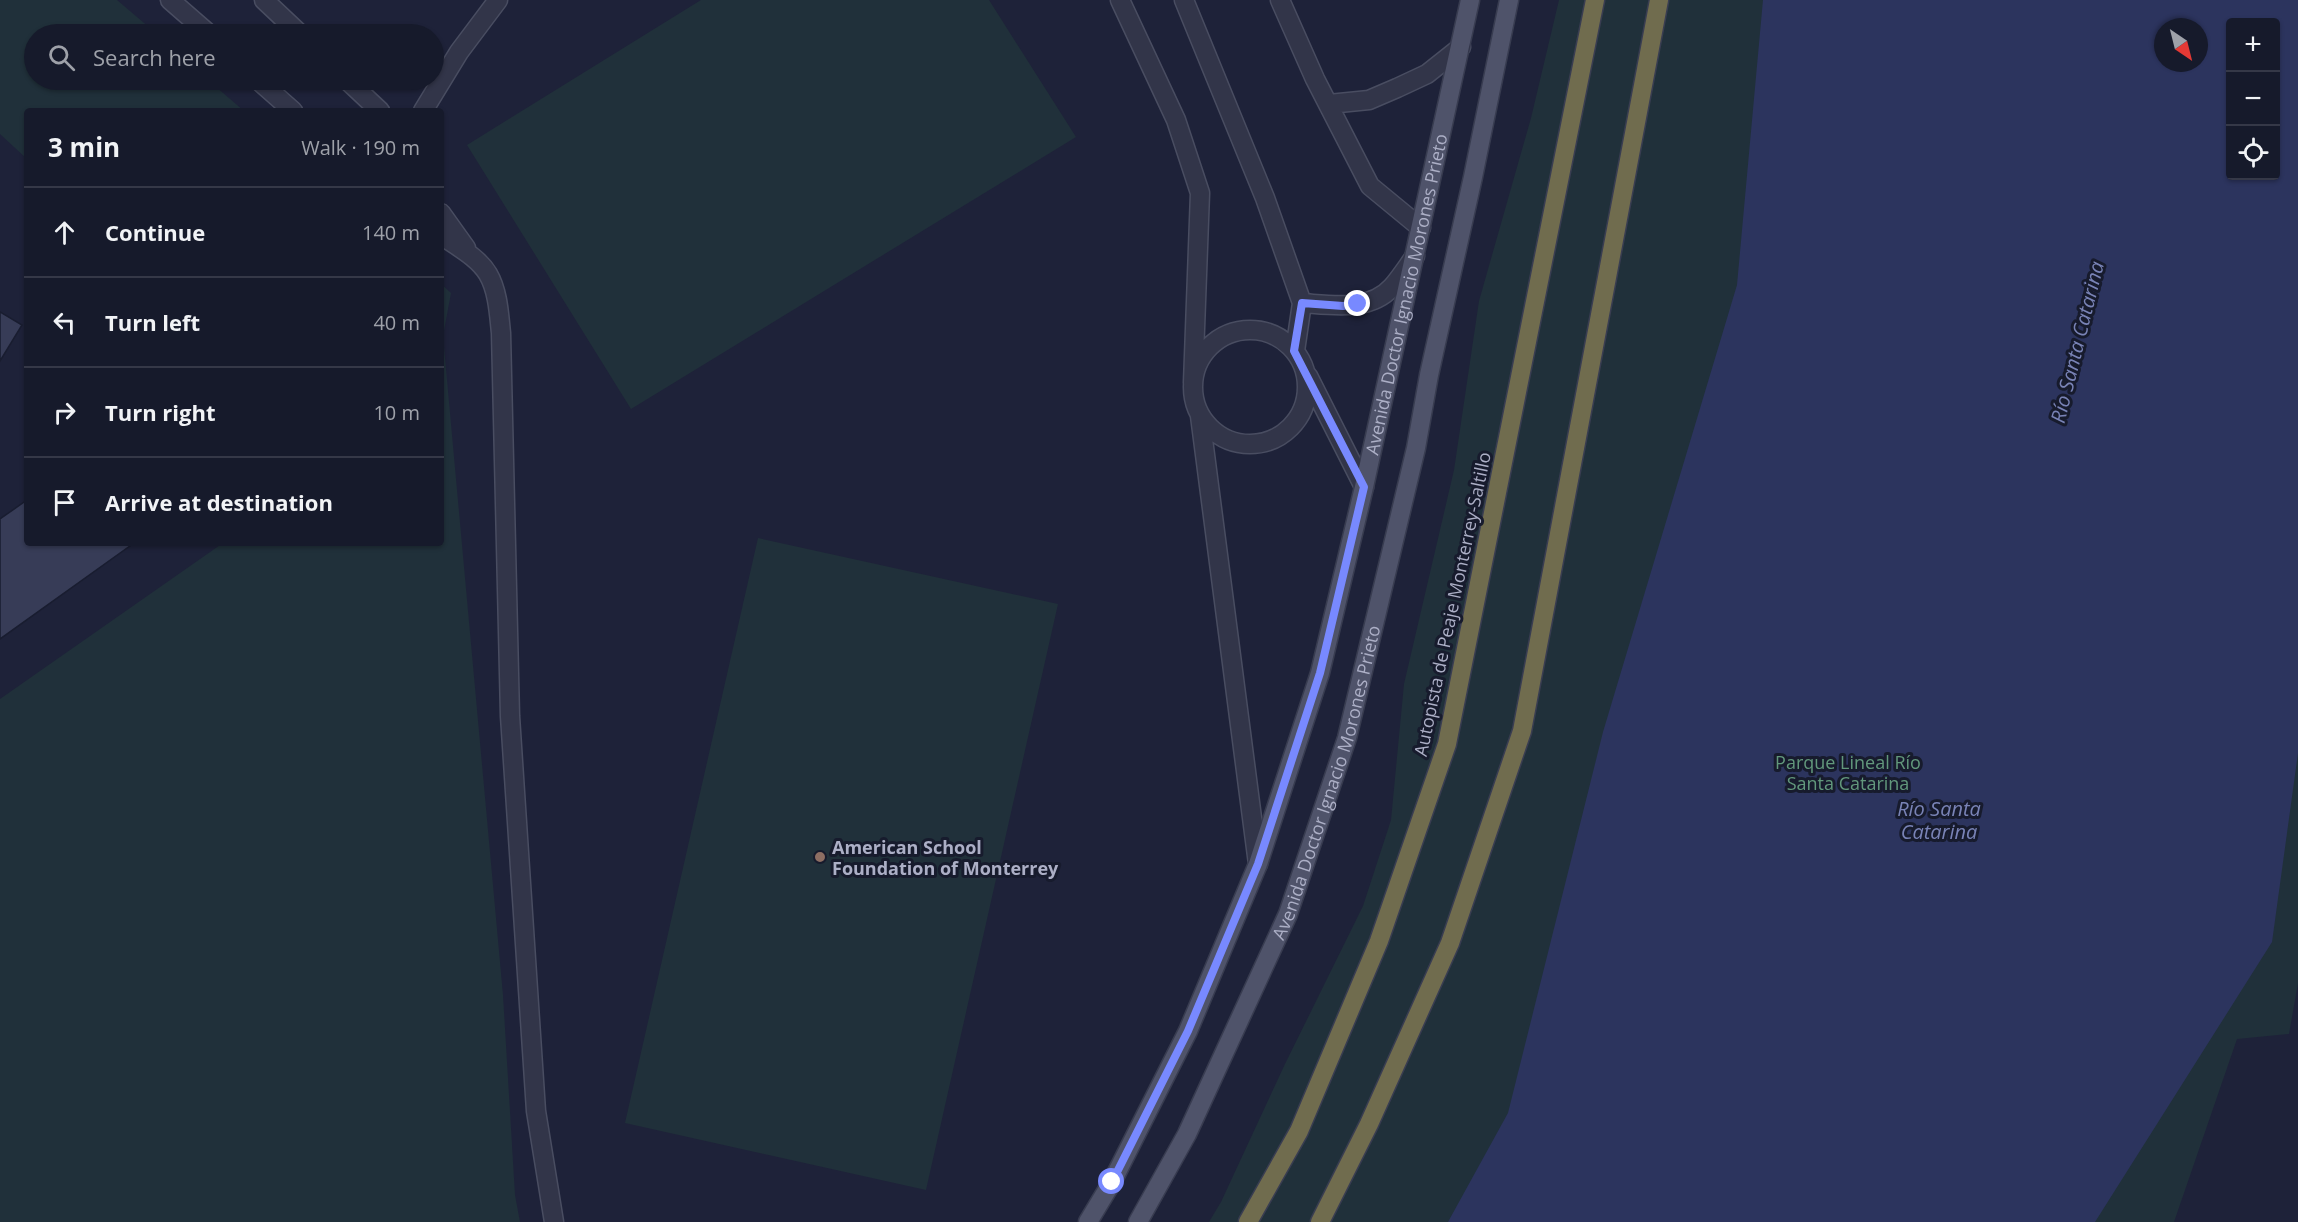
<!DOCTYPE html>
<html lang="en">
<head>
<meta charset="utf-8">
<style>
  :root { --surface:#161a2b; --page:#1f2333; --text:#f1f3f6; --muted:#9ea1a9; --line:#353847 }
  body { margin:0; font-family:"Open Sans",sans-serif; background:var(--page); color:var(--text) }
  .controls { position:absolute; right:18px; top:18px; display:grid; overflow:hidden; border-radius:6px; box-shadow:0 2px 4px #0004 }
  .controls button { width:54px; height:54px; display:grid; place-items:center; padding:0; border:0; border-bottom:2px solid var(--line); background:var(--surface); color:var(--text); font:30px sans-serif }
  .compass { position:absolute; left:2154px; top:18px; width:54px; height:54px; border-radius:50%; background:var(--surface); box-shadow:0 2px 4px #0004; rotate:145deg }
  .stop { position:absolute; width:18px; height:18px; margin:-14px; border:4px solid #7889ff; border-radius:50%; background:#fff }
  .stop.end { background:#7889ff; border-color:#fff; box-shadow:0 2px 6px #0008 }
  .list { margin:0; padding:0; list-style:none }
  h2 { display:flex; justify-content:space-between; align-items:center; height:78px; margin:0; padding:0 24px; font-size:26px }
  h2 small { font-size:20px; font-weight:400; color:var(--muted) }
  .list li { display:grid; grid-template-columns:39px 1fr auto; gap:18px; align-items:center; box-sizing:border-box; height:90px; padding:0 24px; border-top:2px solid var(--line) }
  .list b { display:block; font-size:22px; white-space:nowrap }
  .list em { font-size:20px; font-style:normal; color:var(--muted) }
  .icon { flex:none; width:33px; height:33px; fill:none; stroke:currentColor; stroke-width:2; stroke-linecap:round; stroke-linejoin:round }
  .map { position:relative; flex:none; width:2298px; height:1222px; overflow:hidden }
  .search { position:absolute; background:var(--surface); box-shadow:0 2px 4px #0004; left:24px; top:24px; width:420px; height:66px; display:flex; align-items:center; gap:15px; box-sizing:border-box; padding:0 21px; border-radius:33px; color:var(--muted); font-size:22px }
  .panel { position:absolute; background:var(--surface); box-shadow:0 2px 4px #0004; left:24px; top:108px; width:420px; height:438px; border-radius:6px }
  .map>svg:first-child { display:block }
  .green { fill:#20303a; fill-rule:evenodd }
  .water { fill:#2c345e; fill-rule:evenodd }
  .building { fill:#373c57; stroke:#191d30; stroke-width:1.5 }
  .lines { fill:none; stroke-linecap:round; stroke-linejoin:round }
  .minor-casing { stroke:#494d61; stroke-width:21 }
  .major-casing { stroke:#383c50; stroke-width:21 }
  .highway-casing { stroke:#393d51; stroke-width:21 }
  .minor { stroke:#323549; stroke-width:18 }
  .major { stroke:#4f536a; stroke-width:18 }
  .highway { stroke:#706c4e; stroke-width:18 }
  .route { stroke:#7889ff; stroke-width:8 }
  .education-dot { fill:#8d6e63; stroke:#171b2d; stroke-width:2 }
  .labels { text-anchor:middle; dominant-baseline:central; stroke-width:6; stroke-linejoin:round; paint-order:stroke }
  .street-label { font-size:18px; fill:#acafc6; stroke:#171b2d }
  .park-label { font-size:18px; fill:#62987c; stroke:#171b2d }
  .poi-label { font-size:18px; font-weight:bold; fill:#acafc6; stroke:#171b2d; text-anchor:start }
  .water-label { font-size:20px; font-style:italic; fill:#7983b6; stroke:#171b2d }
</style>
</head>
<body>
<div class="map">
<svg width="2298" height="1222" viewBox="0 0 2298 1222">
  <rect width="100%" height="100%" fill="#1e2239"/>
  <!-- green -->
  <path class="green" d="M0,0H117L157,34H34V80H208L244,111H27V159L0,134Z
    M701,0H989L1076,137L631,409L467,145Z
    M1559,0H2298V983L2289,1034L2237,1039L2174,1222H1209L1221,1202L1285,1064L1363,906L1391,820L1404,684L1454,470L1479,301L1531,118ZM2230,22H2276V176H2230ZM2163,27H2199V63H2163Z
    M441,284L451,293L443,336L503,995L515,1195L520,1222H0V699L223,543H441Z
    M758,538L1058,604L926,1190L625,1123Z"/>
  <!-- water -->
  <path class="water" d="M1763,0H2298V753L2272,942L2095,1222H1448L1508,1113L1603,732L1737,285ZM2230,22H2276V176H2230ZM2163,27H2199V63H2163Z"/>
  <!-- building -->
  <path class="building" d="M0,312L22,325L0,361Z
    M27,500V543H134L0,639V519Z"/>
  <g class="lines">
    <defs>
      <path id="minor" d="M170,0L209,34
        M264,0L300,34
        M1120,0L1176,120L1200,193L1193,383
        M1184,0L1265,198L1302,303C1331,305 1370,312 1392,287C1400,278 1407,267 1415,256
        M1280,0L1315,79L1370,186L1421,228
        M258,80L293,111
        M347,80L380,111
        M1329,104L1369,100L1397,88L1427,74L1461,47
        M423,111L459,52L498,0
        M441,213L466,248
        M441,235C456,246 478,257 488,274C498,291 499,314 501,333L510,716L536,1111L554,1222
        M1193 387a57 57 0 1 1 114 0a57 57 0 1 1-114 0Z
        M1295,351L1302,303
        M1308,376L1364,487
        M1200,416L1258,864"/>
      <g id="major">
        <path id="s1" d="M1088,1222L1112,1182L1188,1031L1258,864L1320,673L1364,487L1470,0"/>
        <path id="s2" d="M1138,1222L1187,1134L1288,914L1347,738L1416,448L1429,375L1473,177L1509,0"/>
      </g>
      <path id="highway" d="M1248,1222L1299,1131L1379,941L1447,744L1595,0
        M1320,1222L1369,1124L1450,943L1522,731L1659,0"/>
    </defs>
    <!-- minor casing -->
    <use href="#minor" class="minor-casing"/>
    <!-- major casing -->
    <use href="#major" class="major-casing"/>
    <!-- highway casing -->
    <use href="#highway" class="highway-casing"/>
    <!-- minor -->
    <use href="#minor" class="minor"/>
    <!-- major -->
    <use href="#major" class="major"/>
    <!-- highway -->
    <use href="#highway" class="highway"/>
  </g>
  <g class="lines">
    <!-- route -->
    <path class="route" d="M1112,1182L1188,1031L1258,864L1320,673L1364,487L1294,351L1302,303L1343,306L1358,304"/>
  </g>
  <!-- markers -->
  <circle class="education-dot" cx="820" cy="857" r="6"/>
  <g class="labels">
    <!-- street labels -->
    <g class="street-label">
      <text stroke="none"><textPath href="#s1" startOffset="986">Avenida Doctor Ignacio Morones Prieto</textPath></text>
      <text transform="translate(1452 604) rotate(-78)">Autopista de Peaje Monterrey-Saltillo</text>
      <text stroke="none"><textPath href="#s2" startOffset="480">Avenida Doctor Ignacio Morones Prieto</textPath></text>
    </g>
    <!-- park labels -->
    <g class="park-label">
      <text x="1848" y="762">Parque Lineal Río<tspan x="1848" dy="21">Santa Catarina</tspan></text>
    </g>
    <!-- poi labels -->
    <g class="poi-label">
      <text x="832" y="847">American School<tspan x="832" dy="21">Foundation of Monterrey</tspan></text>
    </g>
    <!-- water labels -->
    <g class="water-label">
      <text transform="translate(2077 342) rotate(-76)">Río Santa Catarina</text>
      <text x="1939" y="808">Río Santa<tspan x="1939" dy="23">Catarina</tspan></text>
    </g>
  </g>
</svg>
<div class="controls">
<button>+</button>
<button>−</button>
<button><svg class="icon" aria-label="locate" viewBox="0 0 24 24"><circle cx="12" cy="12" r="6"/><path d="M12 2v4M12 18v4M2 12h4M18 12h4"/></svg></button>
</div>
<svg class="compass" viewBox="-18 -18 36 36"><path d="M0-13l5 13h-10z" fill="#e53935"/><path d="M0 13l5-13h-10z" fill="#9ea1a9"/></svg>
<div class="stop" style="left:1112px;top:1182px"></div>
<div class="stop end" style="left:1358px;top:304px"></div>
<div class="search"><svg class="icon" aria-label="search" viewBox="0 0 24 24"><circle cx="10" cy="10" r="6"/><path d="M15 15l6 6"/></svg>Search here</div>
<section class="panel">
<h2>3 min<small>Walk · 190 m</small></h2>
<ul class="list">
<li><svg class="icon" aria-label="ahead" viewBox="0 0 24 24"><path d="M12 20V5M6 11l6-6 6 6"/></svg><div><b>Continue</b></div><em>140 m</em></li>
<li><svg class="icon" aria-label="left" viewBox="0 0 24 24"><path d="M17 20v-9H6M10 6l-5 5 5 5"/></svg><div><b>Turn left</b></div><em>40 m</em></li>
<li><svg class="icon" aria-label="right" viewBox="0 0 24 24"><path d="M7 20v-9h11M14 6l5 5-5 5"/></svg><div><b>Turn right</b></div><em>10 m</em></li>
<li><svg class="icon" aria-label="arrive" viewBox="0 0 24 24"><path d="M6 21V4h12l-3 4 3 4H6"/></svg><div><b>Arrive at destination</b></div></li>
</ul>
</section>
</div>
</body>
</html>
